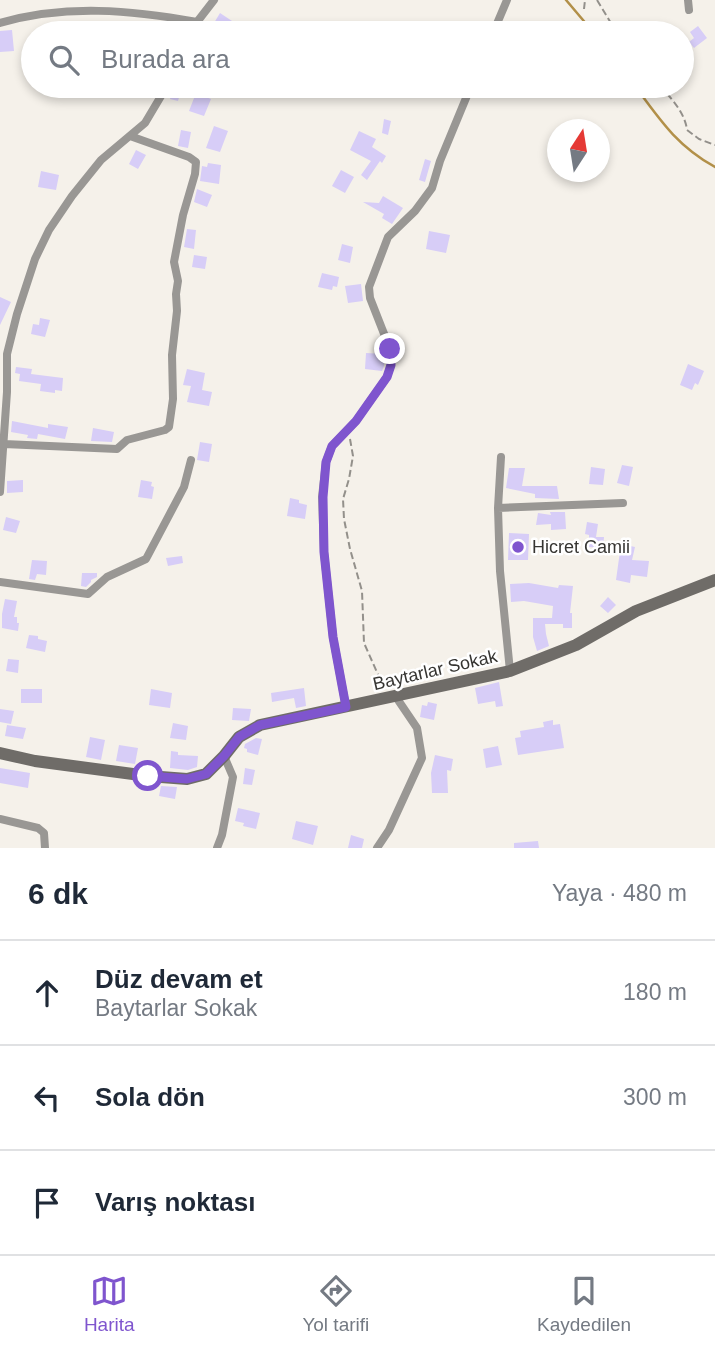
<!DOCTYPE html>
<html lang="tr">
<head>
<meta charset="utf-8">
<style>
  :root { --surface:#fff; --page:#f2f2f3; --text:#1f2937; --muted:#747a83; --line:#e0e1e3; --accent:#7f55ce }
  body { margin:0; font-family:Arial,sans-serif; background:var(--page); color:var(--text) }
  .compass { position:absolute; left:547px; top:119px; width:63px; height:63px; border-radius:50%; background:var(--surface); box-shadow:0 4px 10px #0003; rotate:12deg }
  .stop { position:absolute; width:21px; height:21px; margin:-16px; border:5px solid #7f55ce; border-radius:50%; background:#fff }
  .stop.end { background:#7f55ce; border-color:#fff; box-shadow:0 2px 7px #0008 }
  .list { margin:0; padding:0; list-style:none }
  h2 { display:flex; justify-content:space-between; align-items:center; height:91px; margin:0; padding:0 28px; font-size:30px }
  h2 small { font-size:23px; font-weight:400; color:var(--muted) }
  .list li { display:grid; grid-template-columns:46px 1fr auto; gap:21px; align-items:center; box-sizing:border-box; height:105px; padding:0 28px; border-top:2px solid var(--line) }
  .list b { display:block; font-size:26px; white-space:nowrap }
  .list p { margin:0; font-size:23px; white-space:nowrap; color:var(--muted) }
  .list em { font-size:23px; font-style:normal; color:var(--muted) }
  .icon { flex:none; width:38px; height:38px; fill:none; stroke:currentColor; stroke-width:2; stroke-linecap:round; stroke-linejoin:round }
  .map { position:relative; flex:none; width:715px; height:848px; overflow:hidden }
  .search { position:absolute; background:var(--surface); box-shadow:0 4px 10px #0003; left:21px; right:21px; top:21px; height:77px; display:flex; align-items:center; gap:18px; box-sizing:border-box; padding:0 24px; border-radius:38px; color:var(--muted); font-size:26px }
  .sheet { height:406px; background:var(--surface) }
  nav { display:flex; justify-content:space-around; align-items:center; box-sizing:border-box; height:98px; border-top:2px solid var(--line); background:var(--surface); font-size:19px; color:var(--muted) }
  nav a { display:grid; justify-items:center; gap:4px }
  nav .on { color:var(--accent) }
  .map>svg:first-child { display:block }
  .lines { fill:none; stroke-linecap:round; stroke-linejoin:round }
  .stream { stroke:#b29049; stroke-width:2.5 }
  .building { fill:#d7cdf7 }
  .path { stroke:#93908b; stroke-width:2; stroke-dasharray:7 3.5; stroke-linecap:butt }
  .street { stroke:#999794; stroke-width:8 }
  .secondary { stroke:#6f6c68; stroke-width:12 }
  .route { stroke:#7f55ce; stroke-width:9 }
  .poi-dot { fill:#7f55ce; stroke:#fff; stroke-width:2.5 }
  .labels { text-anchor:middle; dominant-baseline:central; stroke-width:5; stroke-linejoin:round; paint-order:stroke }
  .poi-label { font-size:18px; fill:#363532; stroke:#fff; text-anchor:start }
  .street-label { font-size:18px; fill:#363532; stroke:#fff }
</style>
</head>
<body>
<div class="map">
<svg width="715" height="848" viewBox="0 0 715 848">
  <rect width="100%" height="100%" fill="#f5f1ea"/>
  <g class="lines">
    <!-- stream -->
    <path class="stream" d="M566,0L594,33
      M635,86C660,120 677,146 715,167"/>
  </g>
  <!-- building -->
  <path class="building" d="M220,13L232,21L228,27L243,31V33H208Z
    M79,22L90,24L88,33H76Z
    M159,23L185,27L184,33H156Z
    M698,26L707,38L694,48L689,42L694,38L690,32Z
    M12,30L14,51L0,52V31Z
    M126,86H145L143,96L125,93Z
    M174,86H194L191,97L180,94L178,101L170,99Z
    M196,93L211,99L204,116L189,111Z
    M384,119L391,121L388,135L382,133Z
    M214,126L228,131L220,152L206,148Z
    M181,130L191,132L188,148L178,146Z
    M359,131L376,139L372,147L386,156L382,163L380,161L367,180L361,175L371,161L350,150Z
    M136,150L146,155L138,169L129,164Z
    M425,159L431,161L425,182L419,180Z
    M208,163L221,165L219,184L200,181L202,166L207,167Z
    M341,170L354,177L345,193L332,186Z
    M41,171L59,175L56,190L38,187Z
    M197,189L212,195L207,207L194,202Z
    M383,196L403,208L392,224L382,218L384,214L363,202L379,203Z
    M187,229L196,230L194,249L184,247Z
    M429,231L450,235L446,253L426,249Z
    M342,244L353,247L350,263L338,260Z
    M194,255L207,257L205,269L192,267Z
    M322,273L339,277L337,287L333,286L332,290L318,287Z
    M361,284L363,301L348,303L345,286Z
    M0,297L11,302L0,325Z
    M40,318L50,320L45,337L31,334L33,324L39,325Z
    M366,353L384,354V366L382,371L365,369Z
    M688,364L704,371L698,385L695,383L692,390L680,385Z
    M16,367L32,369L31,374L63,378L62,391L55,390V393L40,391L41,384L19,381L20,374L15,373Z
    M187,369L205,373L202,390L212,392L209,406L187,402L191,386L183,385Z
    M12,421L48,428V424L68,427L65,439L38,434L37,439L27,438L28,435L11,432Z
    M93,428L114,432L112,442L91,441Z
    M200,442L212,444L209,462L197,460Z
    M622,465L633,467L629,486L617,483Z
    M591,467L605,469L603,485L589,484Z
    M509,468H525L522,486H557L559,499L535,498V494L506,488Z
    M23,480V492L7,493V481Z
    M141,480L152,482L151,486L154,487L152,499L138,497Z
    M290,498L299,500V503L307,505L305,519L287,516Z
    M550,512H565L566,529L551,530V524L536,525L538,513L551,515Z
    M6,517L20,521L16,533L3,530Z
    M587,522L598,524L596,537H604L603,548L589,547V535L585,534Z
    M509,533L529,534L528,560H508Z
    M621,544L635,547L632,560L649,561L647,577L631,575L630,583L616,580Z
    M182,556L183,563L168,566L166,558Z
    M32,560L47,561L46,575L37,574L35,580L29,579Z
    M82,573H97V577L91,580V582L86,587L81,586Z
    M529,583L558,588L559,585L573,586L570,613H572V628H563V624H545L546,634L549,646L537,651L533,637V618H552L553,606L524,601L511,602L510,584Z
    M608,597L616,605L608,613L600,606Z
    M5,599L17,601L14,617H17V623H19L18,631L2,628V614Z
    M29,635L38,636V639L47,641L45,652L26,648Z
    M8,659L19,660L18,673L6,671Z
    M499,682L503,706L496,707L495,701L478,704L475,688Z
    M304,688L306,706L296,708L294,698L272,702L271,693Z
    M21,689H42V703H21Z
    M151,689L172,693L170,708L149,705Z
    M428,702L437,704L434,720L420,717L422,705L427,706Z
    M233,708L251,709L249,721L232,720Z
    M0,709L14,711L11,724L0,722Z
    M553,720V725L560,724L564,748L518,755L515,738L521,737L520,731L544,727L543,722Z
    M173,723L188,726L186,740L170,738Z
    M7,725L26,728L23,739L5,736Z
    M90,737L105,740L101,760L86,757Z
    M256,738L262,739L258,755L247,752V749L244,748L245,744Z
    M119,745L138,748L135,764L116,761Z
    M498,746L502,765L486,768L483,749Z
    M171,751L178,752V755L198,756L197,767L188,770L170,768Z
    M435,755L453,759L451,771L447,770L448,793H432L431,773Z
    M0,768L30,773L28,788L0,783Z
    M245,768L255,770L252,785L243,784Z
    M161,786L177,787L175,799L159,796Z
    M238,808L260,813L256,829L243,826L244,823L235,821Z
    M296,821L318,826L313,845L292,839Z
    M351,835L364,839L362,848H348Z
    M538,841L539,848H514V843Z"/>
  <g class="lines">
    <!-- path -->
    <path class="path" d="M597,0L617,33
      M584,9L585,0
      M660,86C672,99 685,113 687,130L699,139L715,145
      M350,439L353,456L349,479L343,499L344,519L350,549L362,591L364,643L384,688"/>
    <!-- street -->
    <path class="street" d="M688,0L689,10
      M0,23C65,4 132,10 197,22
      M192,33L197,22L214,0
      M493,33L507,0
      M4,444L117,449L127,440L165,430L169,427L173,399L172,355L177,311L176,294L178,281L174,262L183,215L195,174L196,162L189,157L130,136
      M501,457L498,508L500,571L510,671
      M0,492L7,392V354L17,314L35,259L49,230L72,196L101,160L145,123L167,86
      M498,508L623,503
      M0,582L88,594L107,577L146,559L184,487L191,460
      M346,707L333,637L324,552L322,497L326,462L332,446L356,421L387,377L391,365L390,349L370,298L369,287L388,237L415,211L432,188L440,161L471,86
      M0,819L38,828L44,833L45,848
      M217,848L222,835L233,777L224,756
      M377,848L389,830L422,758L417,728L396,697"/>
    <!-- secondary -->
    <path class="secondary" d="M0,753L35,761L148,776L187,779L206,774L224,756L239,737L260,725L510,671L576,645L636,611L715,580"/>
  </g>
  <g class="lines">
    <!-- route -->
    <path class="route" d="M148,776L187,779L206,774L224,756L239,737L260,725L346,707L333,637L324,552L323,497L326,462L332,446L356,421L387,377L391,365L390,349"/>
  </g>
  <!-- markers -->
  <circle class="poi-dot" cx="518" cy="547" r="7"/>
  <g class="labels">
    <!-- poi labels -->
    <g class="poi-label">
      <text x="532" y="547">Hicret Camii</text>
    </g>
    <!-- street labels -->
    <g class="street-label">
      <text transform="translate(435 670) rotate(-13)">Baytarlar Sokak</text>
    </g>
  </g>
</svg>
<svg class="compass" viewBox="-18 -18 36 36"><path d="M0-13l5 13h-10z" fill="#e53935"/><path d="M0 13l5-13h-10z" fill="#747a83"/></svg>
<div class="stop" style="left:148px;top:776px"></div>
<div class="stop end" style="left:390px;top:349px"></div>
<div class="search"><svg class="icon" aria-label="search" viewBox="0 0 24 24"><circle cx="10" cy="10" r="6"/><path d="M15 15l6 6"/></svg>Burada ara</div>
</div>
<section class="sheet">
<h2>6 dk<small>Yaya · 480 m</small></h2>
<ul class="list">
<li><svg class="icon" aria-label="ahead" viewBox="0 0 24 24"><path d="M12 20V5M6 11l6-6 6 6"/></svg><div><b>Düz devam et</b><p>Baytarlar Sokak</p></div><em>180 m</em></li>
<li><svg class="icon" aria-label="left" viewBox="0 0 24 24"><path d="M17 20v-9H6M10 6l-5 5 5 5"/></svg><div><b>Sola dön</b></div><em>300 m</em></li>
<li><svg class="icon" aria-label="arrive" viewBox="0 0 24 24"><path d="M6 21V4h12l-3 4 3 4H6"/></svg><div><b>Varış noktası</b></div></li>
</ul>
</section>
<nav>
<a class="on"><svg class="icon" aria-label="map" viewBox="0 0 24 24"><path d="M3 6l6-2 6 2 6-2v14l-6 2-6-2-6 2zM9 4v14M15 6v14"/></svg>Harita</a>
<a><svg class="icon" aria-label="directions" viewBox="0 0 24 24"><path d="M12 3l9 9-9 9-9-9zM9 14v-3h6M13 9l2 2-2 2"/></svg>Yol tarifi</a>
<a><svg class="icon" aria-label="saved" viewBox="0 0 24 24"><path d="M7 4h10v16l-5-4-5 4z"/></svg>Kaydedilen</a>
</nav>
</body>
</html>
